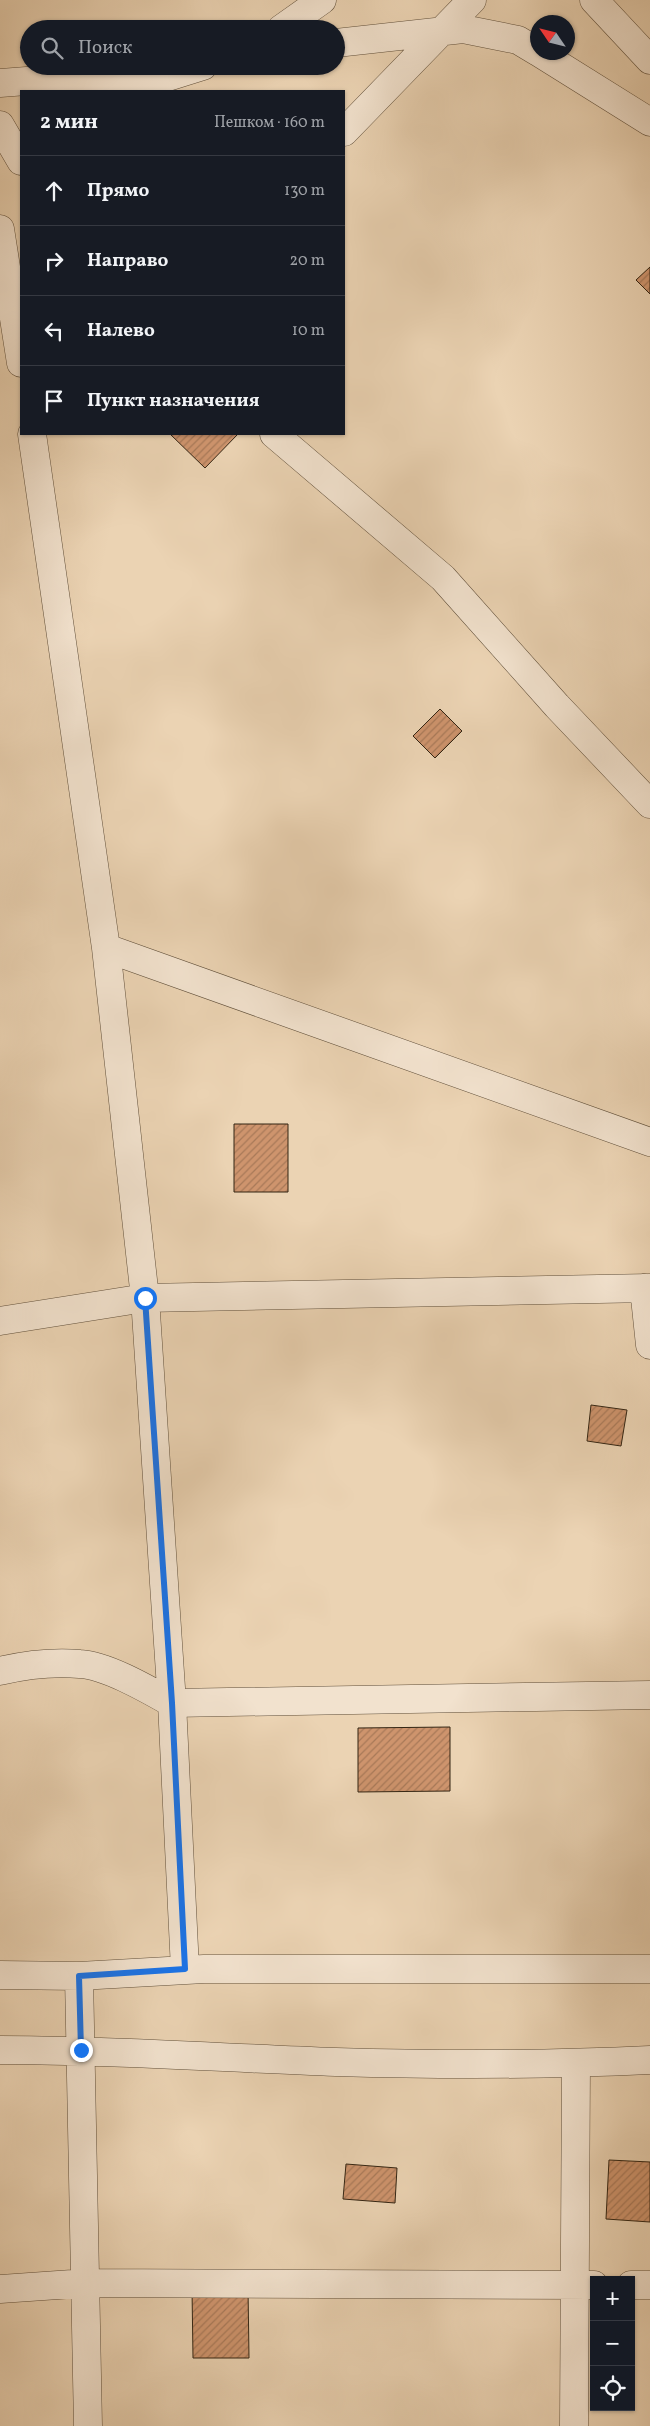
<!DOCTYPE html>
<html lang="ru">
<head>
<meta charset="utf-8">
<style>
  :root { --surface:#171b24; --page:#242831; --text:#f1f3f6; --muted:#9ea1a6; --line:#363941 }
  body { margin:0; font-family:Vollkorn,serif; background:var(--page); color:var(--text) }
  .controls { position:absolute; right:15px; bottom:15px; display:grid; overflow:hidden; border-radius:0px; box-shadow:0 1px 4px #0004 }
  .controls button { width:45px; height:45px; display:grid; place-items:center; padding:0; border:0; border-bottom:1px solid var(--line); background:var(--surface); color:var(--text); font:25px sans-serif }
  .compass { position:absolute; left:530px; top:15px; width:45px; height:45px; border-radius:50%; background:var(--surface); box-shadow:0 1px 4px #0004; rotate:305deg }
  .stop { position:absolute; width:15px; height:15px; margin:-11px; border:4px solid #1a73e8; border-radius:50%; background:#fff }
  .stop.end { background:#1a73e8; border-color:#fff; box-shadow:0 1px 5px #0008 }
  .list { margin:0; padding:0; list-style:none }
  h2 { display:flex; justify-content:space-between; align-items:center; height:65px; margin:0; padding:0 20px; font-size:21px }
  h2 small { font-size:16px; font-weight:400; color:var(--muted) }
  .list li { display:grid; grid-template-columns:32px 1fr auto; gap:15px; align-items:center; box-sizing:border-box; height:70px; padding:0 20px; border-top:1px solid var(--line) }
  .list b { display:block; font-size:19px; white-space:nowrap }
  .list em { font-size:16px; font-style:normal; color:var(--muted) }
  .icon { flex:none; width:28px; height:28px; fill:none; stroke:currentColor; stroke-width:2; stroke-linecap:round; stroke-linejoin:round }
  .map { position:relative; flex:none; width:650px; height:2426px; overflow:hidden }
  .search { position:absolute; background:var(--surface); box-shadow:0 1px 4px #0004; left:20px; top:20px; width:325px; height:55px; display:flex; align-items:center; gap:12px; box-sizing:border-box; padding:0 18px; border-radius:28px; color:var(--muted); font-size:19px }
  .panel { position:absolute; background:var(--surface); box-shadow:0 1px 4px #0004; left:20px; top:90px; width:325px; height:345px; border-radius:0px }
  .map>svg:first-child { display:block }
  .building { fill:url(#building-hatch); stroke:#332513 }
  .lines { fill:none; stroke-linecap:round; stroke-linejoin:round }
  .minor-casing { stroke:#61503b; stroke-width:29 }
  .minor { stroke:#f2e2ce; stroke-width:28 }
  .route { stroke:#1a73e8; stroke-width:6 }
</style>
</head>
<body>
<div class="map">
<svg width="650" height="2426" viewBox="0 0 650 2426">
  <defs>
    <pattern id="building-hatch" width="6" height="6" patternUnits="userSpaceOnUse" patternTransform="scale(1.25)"><rect width="6" height="6" fill="#ce946d"/><path d="M-1 1l2-2M0 6l6-6M5 7l2-2" fill="none" stroke="#a87958"/></pattern>
  </defs>
  <rect width="100%" height="100%" fill="#ebd3b3"/>
  <filter id="stains"><feTurbulence type="fractalNoise" baseFrequency=".004" numOctaves="4"/><feColorMatrix values="0 0 0 0 .2 0 0 0 0 .09 0 0 0 0 .02 0 0 0 .5 -.17"/></filter>
  <radialGradient id="worn" r=".72"><stop offset=".6" stop-color="#630" stop-opacity="0"/><stop offset="1" stop-color="#630" stop-opacity=".3"/></radialGradient>
  <!-- building -->
  <path class="building" d="M650,267V294L636,280Z
    M170,434H238L205,468Z
    M440,709L462,731L435,758L413,736Z
    M234,1124H288V1192H234Z
    M591,1405L627,1410L621,1446L587,1441Z
    M450,1727V1791L358,1792V1728Z
    M609,2160L650,2162V2222L606,2219Z
    M346,2164L397,2168L395,2203L343,2199Z
    M248,2288L249,2358H193L192,2289Z"/>
  <g class="lines">
    <defs>
      <path id="minor" d="M594,0L650,60
        M281,29L322,0
        M336,43L463,29L518,40L538,52
        M538,52L650,122
        M0,83L65,78L152,82L203,66
        M0,125L21,161
        M344,132L472,0
        M0,229L21,363
        M32,434L106,948L145,1298L172,1703L185,1969
        M274,434L443,578L557,706L650,804
        M106,948L650,1142
        M644,1288L650,1345
        M0,1321L145,1298L650,1288
        M0,1671C25,1665 55,1662 80,1664C106,1665 149,1690 172,1703L650,1695
        M0,1975L79,1976L204,1969H650
        M79,1976L88,2426
        M0,2050C112,2050 224,2058 336,2062C441,2065 546,2065 650,2060
        M631,2285H650
        M0,2289L87,2283L594,2285
        M574,2426L576,2063"/>
    </defs>
    <!-- minor casing -->
    <use href="#minor" class="minor-casing"/>
    <!-- minor -->
    <use href="#minor" class="minor"/>
  </g>
  <g class="lines">
    <!-- route -->
    <path class="route" d="M81,2050L79,1976L185,1969L172,1703L145,1298"/>
  </g>
  <rect width="100%" height="100%" filter="url(#stains)"/>
  <rect width="100%" height="100%" fill="url(#worn)"/>
</svg>
<div class="controls">
<button>+</button>
<button>−</button>
<button><svg class="icon" aria-label="locate" viewBox="0 0 24 24"><circle cx="12" cy="12" r="6"/><path d="M12 2v4M12 18v4M2 12h4M18 12h4"/></svg></button>
</div>
<svg class="compass" viewBox="-18 -18 36 36"><path d="M0-13l5 13h-10z" fill="#e53935"/><path d="M0 13l5-13h-10z" fill="#9ea1a6"/></svg>
<div class="stop" style="left:145px;top:1298px"></div>
<div class="stop end" style="left:81px;top:2050px"></div>
<div class="search"><svg class="icon" aria-label="search" viewBox="0 0 24 24"><circle cx="10" cy="10" r="6"/><path d="M15 15l6 6"/></svg>Поиск</div>
<section class="panel">
<h2>2 мин<small>Пешком · 160 m</small></h2>
<ul class="list">
<li><svg class="icon" aria-label="ahead" viewBox="0 0 24 24"><path d="M12 20V5M6 11l6-6 6 6"/></svg><div><b>Прямо</b></div><em>130 m</em></li>
<li><svg class="icon" aria-label="right" viewBox="0 0 24 24"><path d="M7 20v-9h11M14 6l5 5-5 5"/></svg><div><b>Направо</b></div><em>20 m</em></li>
<li><svg class="icon" aria-label="left" viewBox="0 0 24 24"><path d="M17 20v-9H6M10 6l-5 5 5 5"/></svg><div><b>Налево</b></div><em>10 m</em></li>
<li><svg class="icon" aria-label="arrive" viewBox="0 0 24 24"><path d="M6 21V4h12l-3 4 3 4H6"/></svg><div><b>Пункт назначения</b></div></li>
</ul>
</section>
</div>
</body>
</html>
